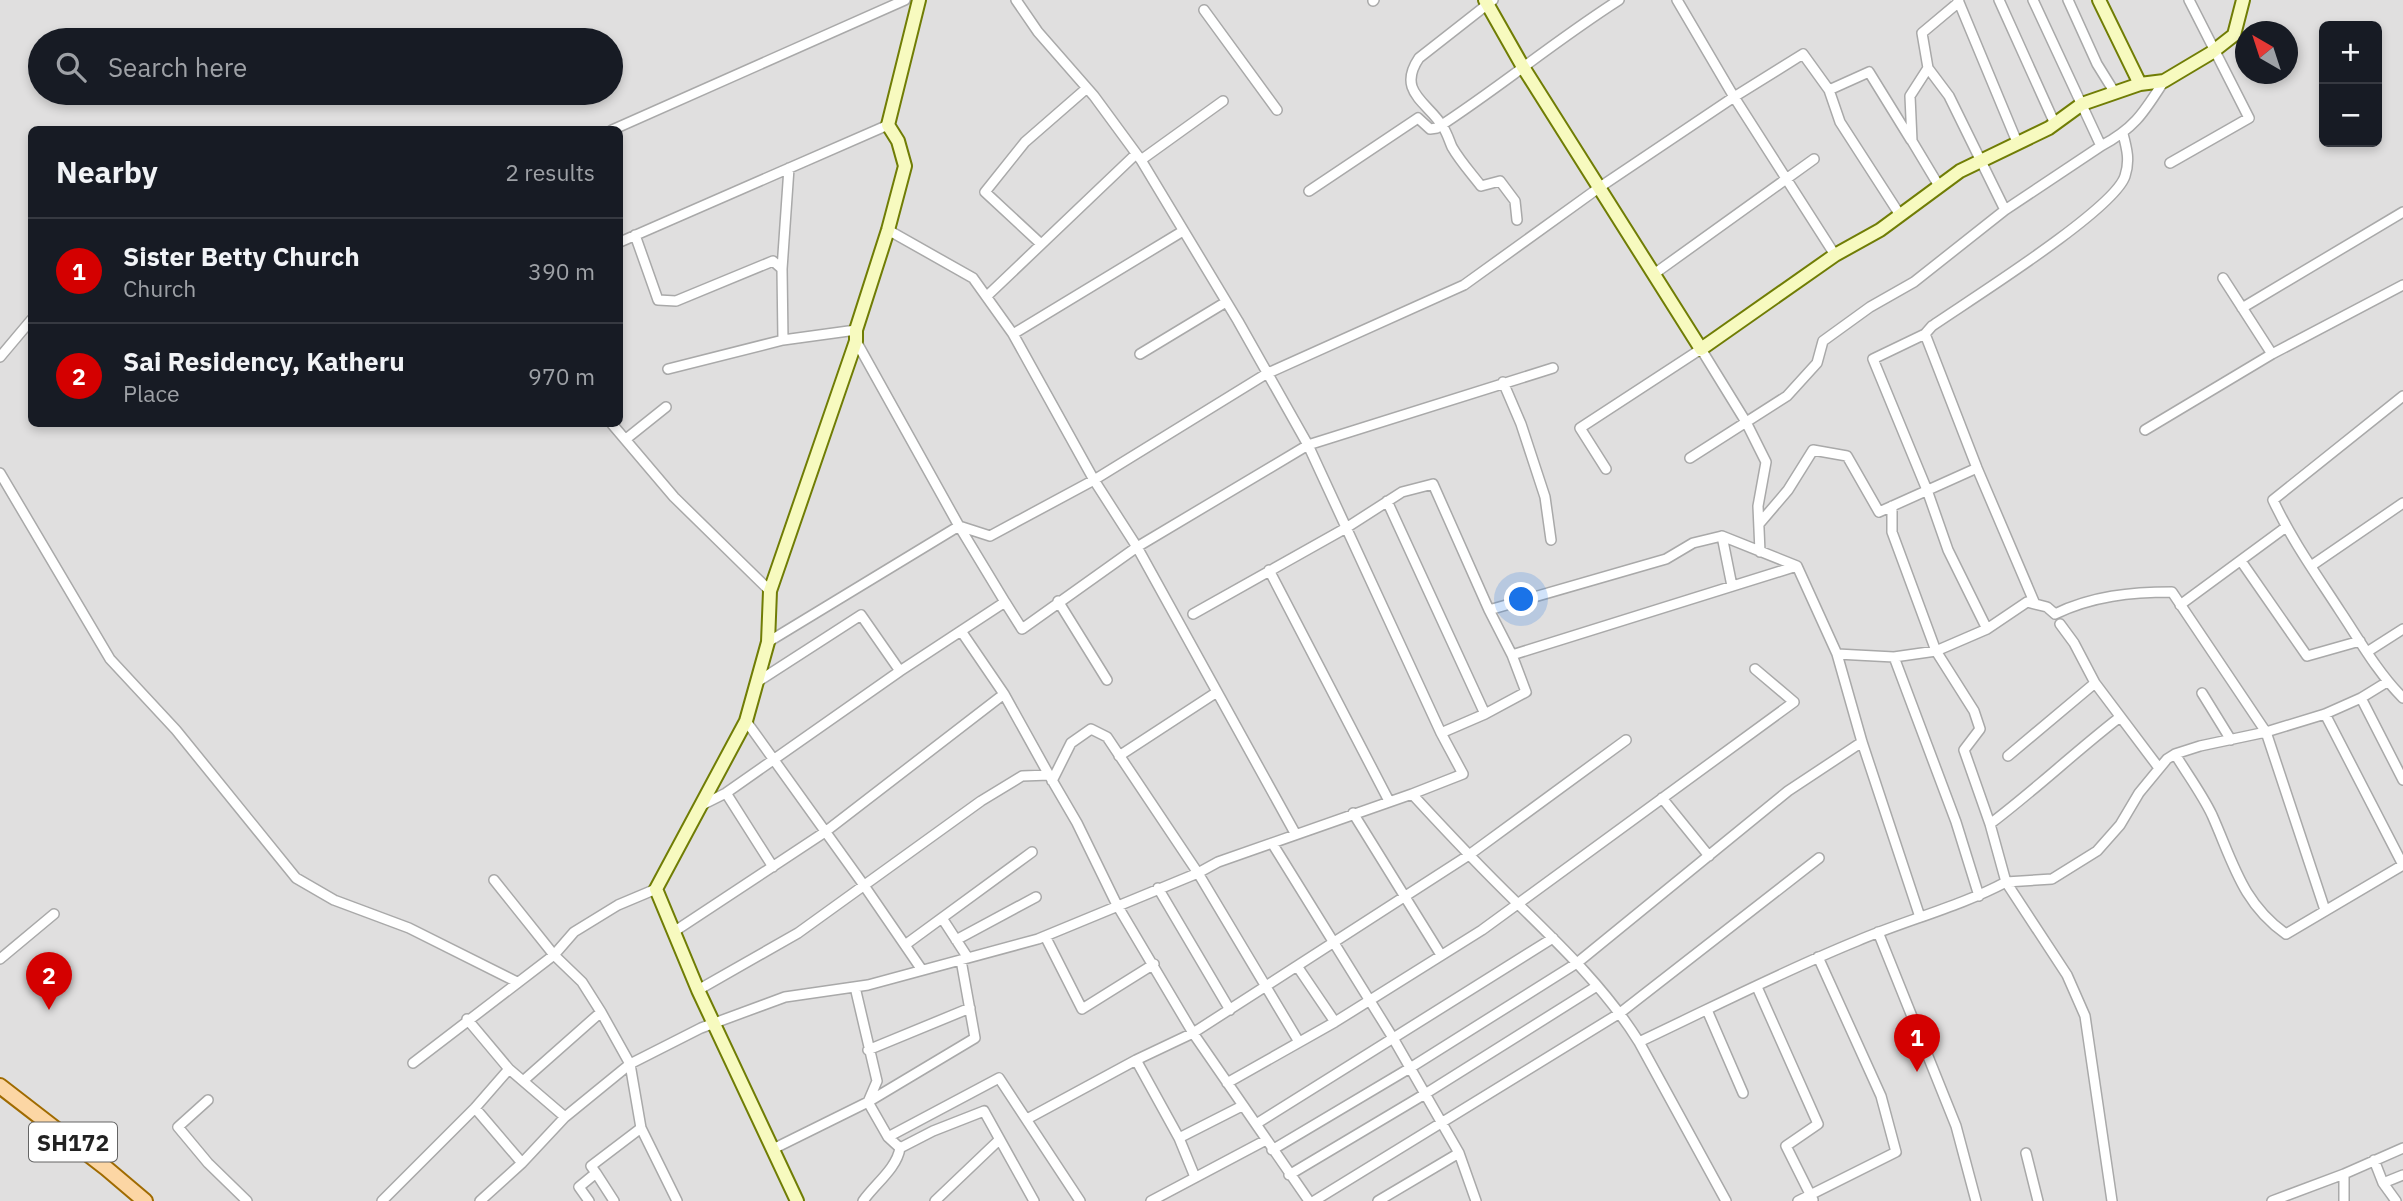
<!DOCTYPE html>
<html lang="en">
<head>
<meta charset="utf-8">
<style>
  :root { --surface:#171b24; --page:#242831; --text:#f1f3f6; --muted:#9ea1a6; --line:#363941; --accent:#d40000 }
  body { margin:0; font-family:"IBM Plex Sans",sans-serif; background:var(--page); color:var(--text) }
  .controls { position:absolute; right:21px; top:21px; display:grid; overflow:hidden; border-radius:10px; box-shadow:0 4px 10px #0003 }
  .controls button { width:63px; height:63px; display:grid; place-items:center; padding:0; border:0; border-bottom:2px solid var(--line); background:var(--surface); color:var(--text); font:35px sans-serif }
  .compass { position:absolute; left:2235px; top:21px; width:63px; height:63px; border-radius:50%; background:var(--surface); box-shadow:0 4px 10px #0003; rotate:321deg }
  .you { position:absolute; left:1522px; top:600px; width:24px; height:24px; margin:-18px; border:5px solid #fff; border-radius:50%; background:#1a73e8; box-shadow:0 0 0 10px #1a73e833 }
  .badge { display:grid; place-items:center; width:46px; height:46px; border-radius:50%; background:var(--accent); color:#fff; font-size:23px; font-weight:700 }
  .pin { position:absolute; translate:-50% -58px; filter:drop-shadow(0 2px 4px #0008) }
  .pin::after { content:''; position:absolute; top:37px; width:24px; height:21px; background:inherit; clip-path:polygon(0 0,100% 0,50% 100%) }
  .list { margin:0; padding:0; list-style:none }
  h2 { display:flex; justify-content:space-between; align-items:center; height:91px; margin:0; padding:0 28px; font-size:30px }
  h2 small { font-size:23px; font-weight:400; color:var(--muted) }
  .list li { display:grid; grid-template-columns:46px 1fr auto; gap:21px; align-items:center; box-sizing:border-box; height:105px; padding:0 28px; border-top:2px solid var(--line) }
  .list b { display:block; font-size:26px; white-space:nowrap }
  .list p { margin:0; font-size:23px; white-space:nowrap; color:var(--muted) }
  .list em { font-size:23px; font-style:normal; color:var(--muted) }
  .icon { flex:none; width:38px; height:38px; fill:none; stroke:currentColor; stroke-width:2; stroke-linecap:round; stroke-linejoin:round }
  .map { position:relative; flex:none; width:2403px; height:1201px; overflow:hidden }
  .search { position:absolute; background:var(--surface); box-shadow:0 4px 10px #0003; left:28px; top:28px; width:595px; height:77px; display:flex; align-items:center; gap:18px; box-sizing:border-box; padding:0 24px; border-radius:38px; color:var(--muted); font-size:26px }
  .panel { position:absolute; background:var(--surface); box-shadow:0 4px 10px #0003; left:28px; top:126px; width:595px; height:301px; border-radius:10px }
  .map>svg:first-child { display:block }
  .residential { fill:#e0dfdf; fill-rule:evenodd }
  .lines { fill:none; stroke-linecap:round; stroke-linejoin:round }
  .street-casing { stroke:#a9a9a9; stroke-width:12 }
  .secondary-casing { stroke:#707d05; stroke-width:16 }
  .primary-casing { stroke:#a06b00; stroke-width:18 }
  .street { stroke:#fff; stroke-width:9 }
  .secondary { stroke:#f7fabf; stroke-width:12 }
  .primary { stroke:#fcd6a4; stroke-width:14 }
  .labels { text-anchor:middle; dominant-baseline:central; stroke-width:5; stroke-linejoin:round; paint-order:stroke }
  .shield { fill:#fff; stroke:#646464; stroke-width:2 }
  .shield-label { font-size:23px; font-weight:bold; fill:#222 }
</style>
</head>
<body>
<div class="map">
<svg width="2403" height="1201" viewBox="0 0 2403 1201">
  <rect width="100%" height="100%" fill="#f2efe9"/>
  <!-- residential -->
  <path class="residential" d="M0,0H2403V1201H0ZM2324,26H2377V142H2324ZM2246,32H2288V74H2246ZM40,40H611V93H40ZM32,130H620V424H32Z"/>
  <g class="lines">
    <defs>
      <path id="street" d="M1493,0L1419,58C1396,92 1428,102 1443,127C1447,133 1449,140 1452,147C1460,161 1471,173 1481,186L1500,181L1515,201L1517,220
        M1677,0L1734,97L1835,255
        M1958,0L2017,142
        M1999,0L2055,124
        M2068,0L2097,64L2115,93
        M1373,1L1374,0
        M1204,10L1277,110
        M1928,68L1949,96L2005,210
        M1829,90L1869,72L1911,140
        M612,130L905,0
        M2101,146C2135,128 2144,112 2164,81
        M1141,160L1223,101
        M2170,163L2249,118L2189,0
        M789,168L782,269L783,340L856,330
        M1939,186L1912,141L1910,96L1928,68L1922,33L1959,2
        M1309,191L1418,118L1430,129L1437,128C1499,88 1556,40 1619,0
        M888,230L973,278L1013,334L1094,480L1266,374L1464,285L1600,187L1734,97L1803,54L1829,90L1840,122L1900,215
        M635,235L658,300L676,301L773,261L782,269
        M620,242L888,125
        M1041,244L985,192L1025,142L1087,88
        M1654,274L1814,159
        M2223,278L2272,354
        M987,296L1136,154
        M2242,308L2403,212
        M1013,334L1183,231
        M1925,334L1932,326C1968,301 2114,210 2125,176C2130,161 2127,149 2123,134
        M1140,354L1226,302
        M0,357L32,319
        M668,369L783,340
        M1503,382L1521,424L1545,497L1551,540
        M2403,396L2273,500C2291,539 2316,574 2340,611C2360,641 2378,673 2403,698
        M612,424L674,497L770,591
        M2145,430L2272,354L2403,285
        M626,439L666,407
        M1690,458L1787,396L1817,363L1823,341L1870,307L1914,282L2005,210L2101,146L2033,0
        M1606,469L1580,428L1701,349L1746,422L1766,462L1758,506L1760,552
        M0,473L110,659L176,730L296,878L334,900L409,928L517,982
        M1387,501L1485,714
        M1892,506V532L1936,651L1974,711L1980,729L1964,750L1990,824L2006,882L2052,879L2097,851L2120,825L2139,793L2167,759L2175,754L2200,746L2266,732L2325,714L2361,698L2387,682
        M1759,524L1788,490L1813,450L1847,456L1879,512L1977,468
        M1722,536L1732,586
        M2241,561L2307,656L2360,641
        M2311,566L2403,503
        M1269,570L1389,801
        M1058,601L1107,680
        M1005,602L1022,629L1137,547L1308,445L1553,368
        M2180,605L2286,527
        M1489,610L1666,559L1693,543L1722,536L1797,566L1837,654L1862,742L1920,917
        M1193,614L1346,528L1402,492L1433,484L1489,610L1512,655L1526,692L1485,714L1441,733
        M2060,624L2074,643L2095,683L2159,768
        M1987,629L1948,550L1927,490L1873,359L1925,334L1977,468L2035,604
        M768,642L959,526L856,341
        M2367,652L2403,629
        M1837,654L1894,657L1956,822L1979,896
        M1512,655L1797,566
        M1894,657L1936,651L1987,629L2027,602L2047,607L2055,614C2092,596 2131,592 2172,592L2266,732L2325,910
        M757,682L861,615L900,671
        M2202,693L2231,740
        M1004,694L1049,775
        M2361,698L2403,780
        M746,721L863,884L922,970
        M2175,754C2187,774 2202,794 2212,815C2233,862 2242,903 2286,934L2403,865L2325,714
        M1119,756L1217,692
        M2008,756L2095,683
        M1052,781L1071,743L1091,729L1107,737L1198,873L1299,1042
        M726,793L773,867
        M1412,794C1446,831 1480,867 1516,902C1561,946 1606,989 1639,1042
        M1662,798L1709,856
        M702,805L726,793L900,671L1005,602L959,526L990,536L1094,480L1137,547L1295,833
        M1353,813L1441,955
        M1990,824C2035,790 2076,751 2120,717
        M1272,843L1393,1038L1459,1153L1476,1201
        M494,880L554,955L582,982L601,1012L630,1064L641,1128L677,1201
        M1158,888L1230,1010
        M942,918L968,958
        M675,931L825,832L1004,694L961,631
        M1878,932L1956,1126L1976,1201
        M1045,936L1082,1009L1154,964
        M956,940L1036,897
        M905,945L1032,852
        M0,959L54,914
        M1297,966L1335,1022
        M855,987L877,1081L868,1102L888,1137L900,1148
        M1757,987L1818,1124L1786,1146L1813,1200
        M698,990L798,933L981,801L1022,776L1049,775L1077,823L1117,905L1193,1033L1309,1201
        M1707,1010L1743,1093
        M467,1019L509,1069
        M868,1050L970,1008
        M413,1063L554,955L574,932L618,905L656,889
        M523,1081L601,1012
        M1227,1083L1335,1022L1482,930L1794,702L1755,669
        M208,1100L178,1127L208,1163L247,1201
        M475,1108L522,1163
        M1027,1119L1136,1060
        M1256,1124L1553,938
        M888,1137L999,1078L1080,1201
        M1179,1138L1242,1106
        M773,1149L868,1102L975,1038L961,960
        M1272,1150L1410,1068L1577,963L1788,791L1862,742
        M2026,1153L2038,1201
        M2374,1160L2383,1183L2396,1201
        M596,1173L614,1201
        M1289,1175L1425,1094L1597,986
        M1195,1177L1179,1138L1136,1060L1193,1033L1469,855L1626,740
        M2383,1183L2403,1175
        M382,1201L475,1108L509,1069L565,1117
        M480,1201L522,1163L565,1117L630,1064L701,1028L785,997L868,985L1038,939L1198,873L1218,862L1412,794L1463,774L1441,733L1308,445L1238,321L1141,160L1094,96L1038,32L1016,0
        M589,1201L579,1187L596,1173L591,1166L641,1128
        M863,1201C875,1184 897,1168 900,1148L933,1131L984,1111L1034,1201
        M935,1201L999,1140
        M1151,1201L1266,1140
        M1314,1201L1620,1013L1819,858
        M1378,1201L1459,1153
        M1726,1201L1639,1042C1711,1008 1783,971 1857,941C1906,920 1959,907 2006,882L2067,975L2085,1016L2112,1201
        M1798,1201L1896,1152L1881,1096L1818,957
        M2272,1201L2344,1174L2403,1148
        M2344,1201V1174"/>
      <path id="secondary" d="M1485,0L1523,67L1701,349L1835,255L1880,230L1960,171L2049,128L2082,104L2140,84L2164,81L2211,53L2234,35L2243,0
        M2099,0L2140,84
        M797,1201L698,990L656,889L746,721L768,642L770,591L856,341V330L888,230L905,166L898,141L888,125L919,0"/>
      <path id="primary" d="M0,1086L106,1168L145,1201"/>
    </defs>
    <!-- street casing -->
    <use href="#street" class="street-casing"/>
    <!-- secondary casing -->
    <use href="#secondary" class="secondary-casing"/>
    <!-- primary casing -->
    <use href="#primary" class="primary-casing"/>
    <!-- street -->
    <use href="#street" class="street"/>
    <!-- secondary -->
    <use href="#secondary" class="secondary"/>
    <!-- primary -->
    <use href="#primary" class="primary"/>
  </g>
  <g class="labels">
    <!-- shield labels -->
    <rect class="shield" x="29" y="1122.5" width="88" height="39" rx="5"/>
    <g class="shield-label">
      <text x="73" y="1142">SH172</text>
    </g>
  </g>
</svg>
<div class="controls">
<button>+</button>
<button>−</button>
</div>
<svg class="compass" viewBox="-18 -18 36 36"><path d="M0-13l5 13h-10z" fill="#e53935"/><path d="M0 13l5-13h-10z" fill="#9ea1a6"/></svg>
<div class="you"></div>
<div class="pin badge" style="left:1917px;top:1072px">1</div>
<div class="pin badge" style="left:49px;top:1010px">2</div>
<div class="search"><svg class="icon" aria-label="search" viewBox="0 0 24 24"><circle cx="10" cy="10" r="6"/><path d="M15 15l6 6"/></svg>Search here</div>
<section class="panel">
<h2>Nearby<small>2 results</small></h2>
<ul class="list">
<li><span class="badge">1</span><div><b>Sister Betty Church</b><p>Church</p></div><em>390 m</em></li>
<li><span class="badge">2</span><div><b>Sai Residency, Katheru</b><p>Place</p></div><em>970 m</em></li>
</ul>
</section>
</div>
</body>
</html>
